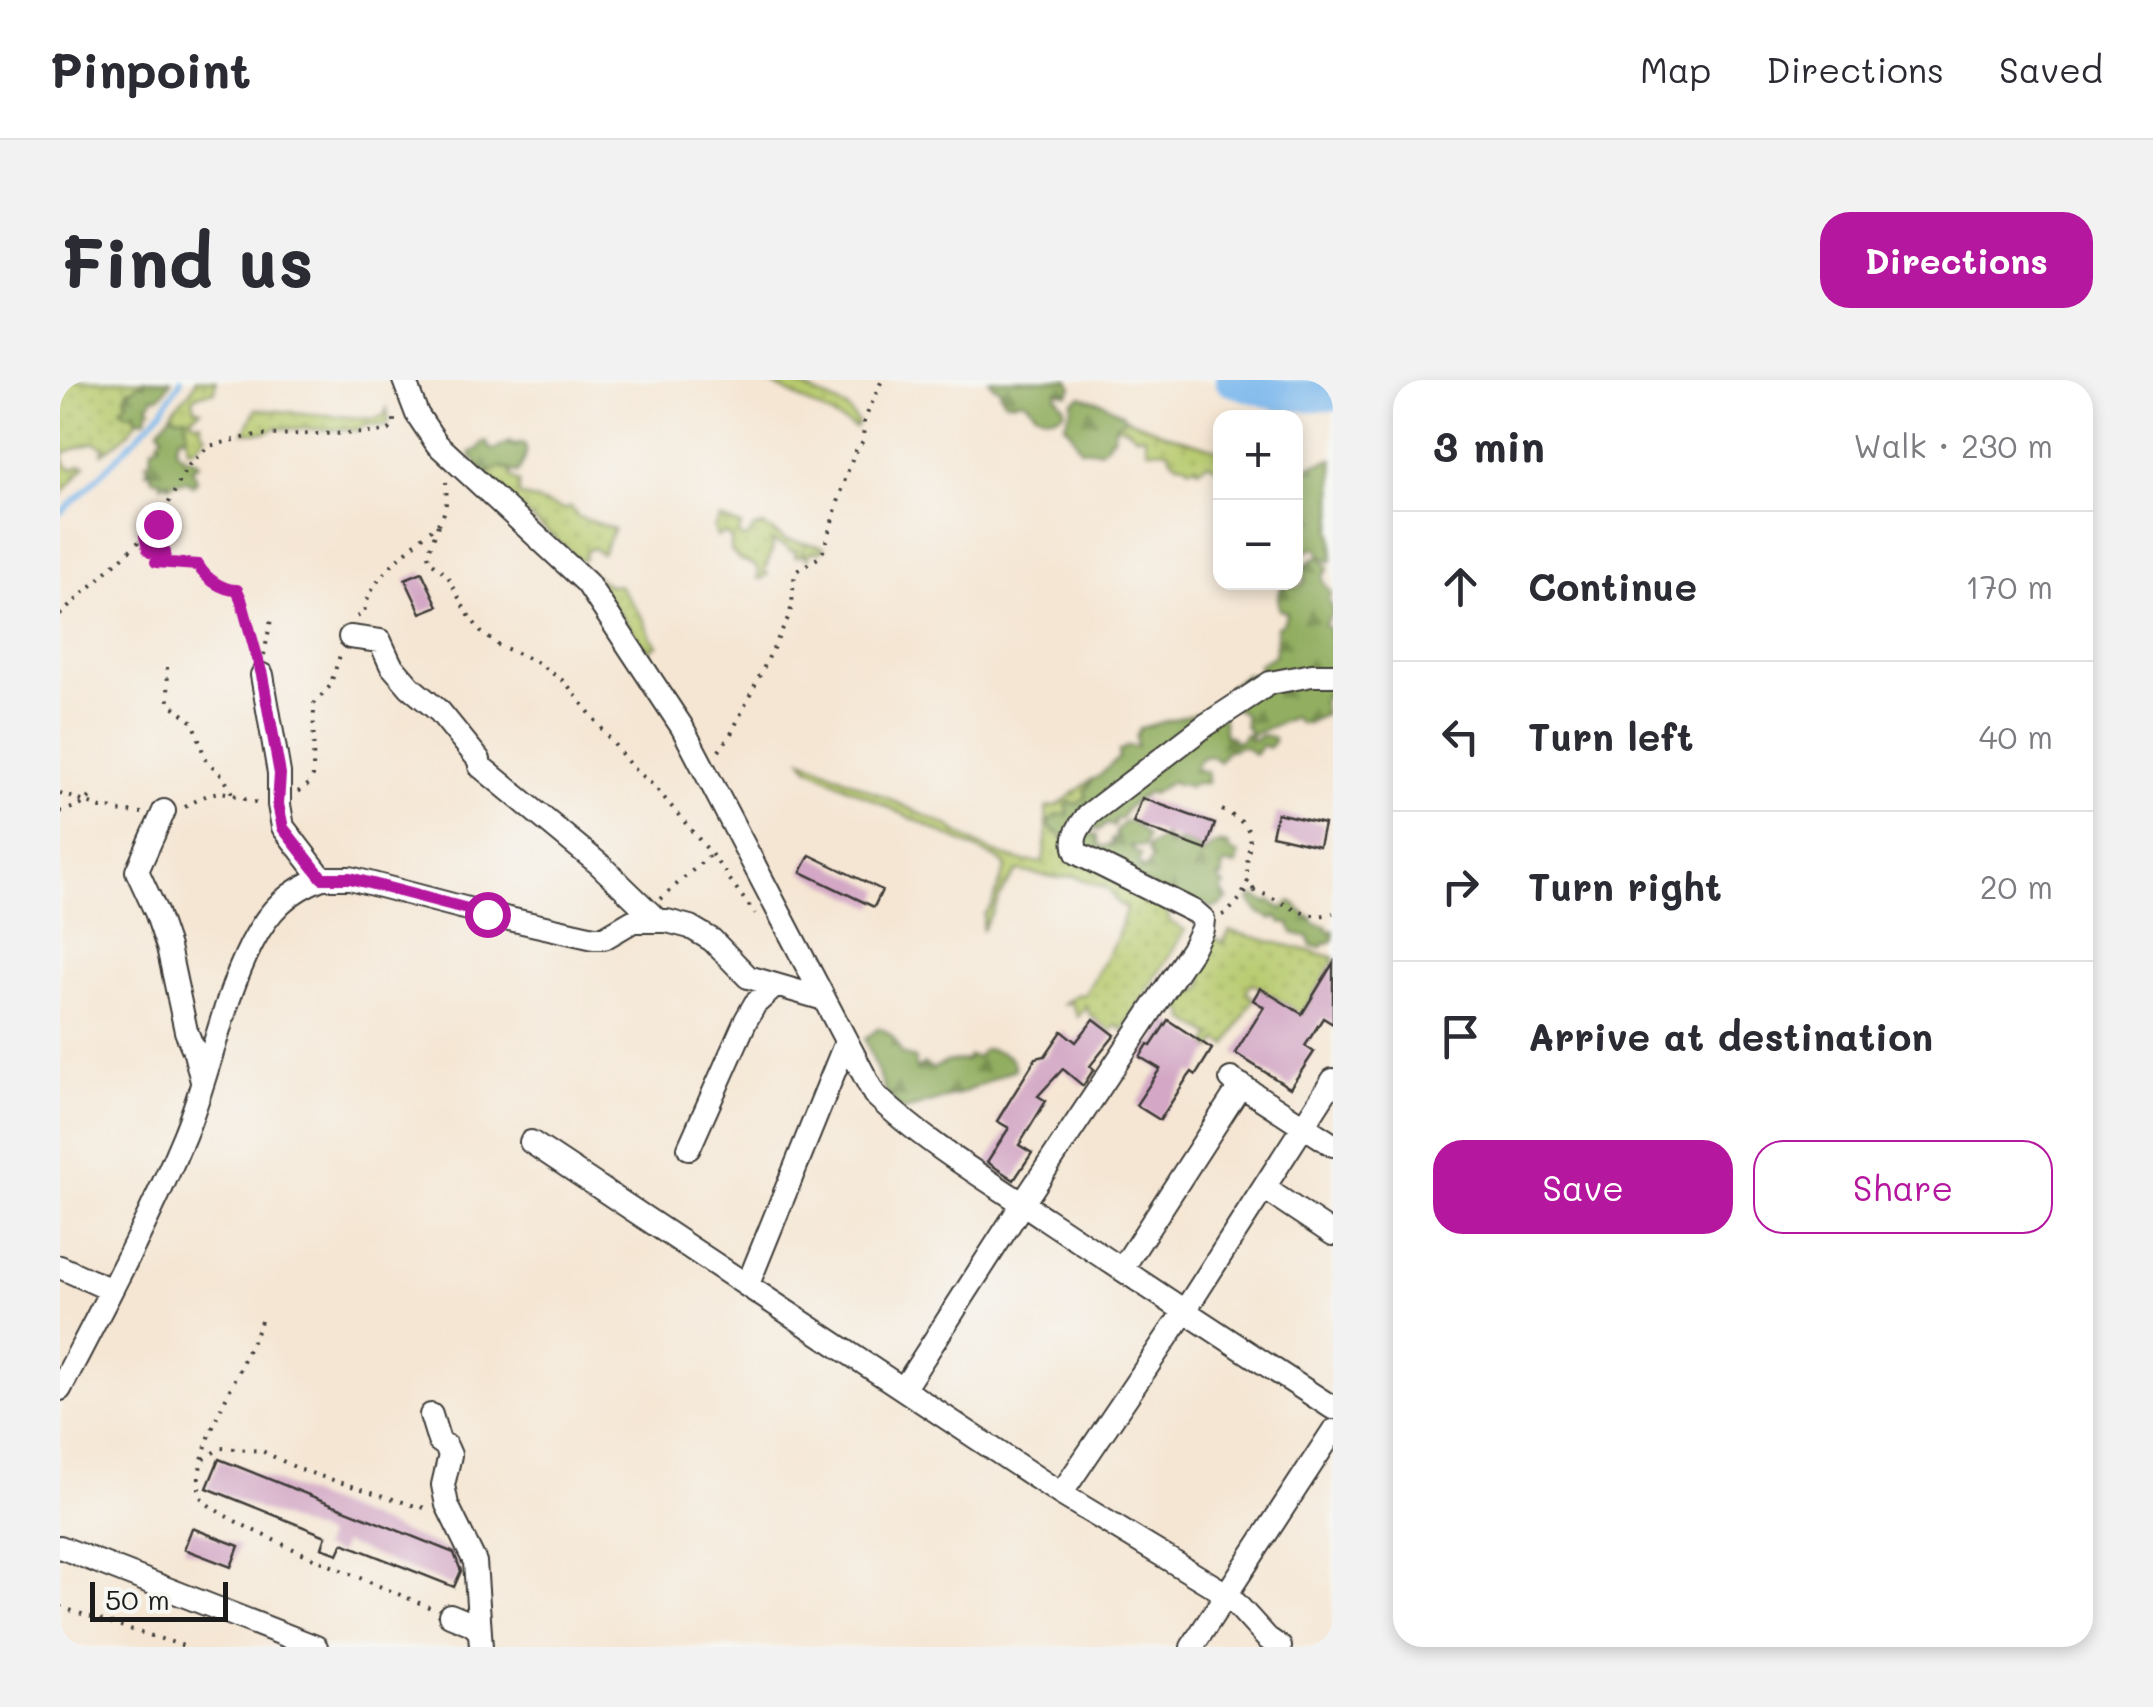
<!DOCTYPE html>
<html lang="en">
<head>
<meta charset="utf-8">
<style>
  :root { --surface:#fff; --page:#f2f2f3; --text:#2b2b33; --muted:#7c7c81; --line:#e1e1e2; --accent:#b5179e }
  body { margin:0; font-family:Mali,sans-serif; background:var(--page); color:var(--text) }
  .controls { position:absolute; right:30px; top:30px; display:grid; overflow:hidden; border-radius:20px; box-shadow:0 5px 15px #0003 }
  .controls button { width:90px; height:90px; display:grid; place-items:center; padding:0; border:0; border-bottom:2px solid var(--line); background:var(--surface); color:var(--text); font:50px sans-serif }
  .scale { position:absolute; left:30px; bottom:25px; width:138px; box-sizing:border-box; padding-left:10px; border:5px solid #1c1c1c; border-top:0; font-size:28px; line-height:35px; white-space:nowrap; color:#1c1c1c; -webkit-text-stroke:8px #f6f6f2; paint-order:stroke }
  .stop { position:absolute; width:30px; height:30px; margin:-22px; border:8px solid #b5179e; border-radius:50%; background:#fff }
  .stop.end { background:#b5179e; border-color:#fff; box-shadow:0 2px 10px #0008 }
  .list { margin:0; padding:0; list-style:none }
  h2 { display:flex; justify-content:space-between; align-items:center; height:130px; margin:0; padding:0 40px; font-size:42px }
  h2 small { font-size:32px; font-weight:400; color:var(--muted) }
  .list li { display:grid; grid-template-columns:65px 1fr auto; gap:30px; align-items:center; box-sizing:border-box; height:150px; padding:0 40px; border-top:2px solid var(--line) }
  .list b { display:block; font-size:38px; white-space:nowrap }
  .list em { font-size:32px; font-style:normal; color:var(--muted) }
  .actions { display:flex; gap:20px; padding:30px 40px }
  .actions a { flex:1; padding:22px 0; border:2px solid var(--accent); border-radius:30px; text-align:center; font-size:35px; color:var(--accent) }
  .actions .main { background:var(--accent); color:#fff }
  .icon { flex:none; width:55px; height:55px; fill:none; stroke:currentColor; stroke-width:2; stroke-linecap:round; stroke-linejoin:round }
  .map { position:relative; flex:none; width:1273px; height:1267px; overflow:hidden; border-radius:30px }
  header { display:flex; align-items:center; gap:60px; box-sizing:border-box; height:140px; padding:0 50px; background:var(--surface); border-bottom:2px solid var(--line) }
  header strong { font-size:48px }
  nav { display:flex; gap:55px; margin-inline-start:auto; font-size:35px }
  .intro { display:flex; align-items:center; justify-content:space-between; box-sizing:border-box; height:240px; padding:0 60px }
  h1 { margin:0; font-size:70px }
  .button { padding:25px 45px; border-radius:30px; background:var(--accent); color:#fff; font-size:35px; font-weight:700 }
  main { display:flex; gap:60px; padding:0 60px }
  aside { flex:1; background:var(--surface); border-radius:30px; box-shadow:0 5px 15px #0003 }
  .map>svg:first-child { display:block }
  .grass { fill:url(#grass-dots); stroke:#6a7345; stroke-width:2.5 }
  .forest { fill:url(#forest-firs); stroke:#57653e; stroke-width:2.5 }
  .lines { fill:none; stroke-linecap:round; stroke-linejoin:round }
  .stream { stroke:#7ab7ec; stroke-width:5 }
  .river { stroke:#7ab7ec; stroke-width:32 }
  .building { fill:#d3a7c5 }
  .minor-casing { stroke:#3d3a37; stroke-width:26 }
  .path { stroke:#3d3a37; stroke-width:4; stroke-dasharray:2.5 8; stroke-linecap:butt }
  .minor { stroke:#fff; stroke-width:22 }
  .route { stroke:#b5179e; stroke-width:12 }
</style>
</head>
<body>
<header>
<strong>Pinpoint</strong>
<nav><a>Map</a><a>Directions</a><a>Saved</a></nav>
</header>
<div class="intro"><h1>Find us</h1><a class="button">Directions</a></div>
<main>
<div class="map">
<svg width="1273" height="1267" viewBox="0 0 1273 1267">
  <defs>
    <pattern id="grass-dots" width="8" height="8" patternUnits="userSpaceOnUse" patternTransform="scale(2.5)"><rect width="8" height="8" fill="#b8ca6e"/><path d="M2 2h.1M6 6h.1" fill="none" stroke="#9ead5f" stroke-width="1.8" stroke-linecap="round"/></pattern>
    <pattern id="forest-firs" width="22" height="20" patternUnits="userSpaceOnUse" patternTransform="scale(2.5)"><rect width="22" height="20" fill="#92ae61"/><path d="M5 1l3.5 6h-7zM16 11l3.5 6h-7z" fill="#768d4f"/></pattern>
  </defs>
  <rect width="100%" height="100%" fill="#f6f6f2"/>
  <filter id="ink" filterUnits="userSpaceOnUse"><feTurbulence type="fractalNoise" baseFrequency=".01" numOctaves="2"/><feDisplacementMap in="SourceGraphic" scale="20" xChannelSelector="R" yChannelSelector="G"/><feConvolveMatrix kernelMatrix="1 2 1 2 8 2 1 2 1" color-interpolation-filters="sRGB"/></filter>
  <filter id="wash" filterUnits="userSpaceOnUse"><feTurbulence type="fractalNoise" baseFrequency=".0048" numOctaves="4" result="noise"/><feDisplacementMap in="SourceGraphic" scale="40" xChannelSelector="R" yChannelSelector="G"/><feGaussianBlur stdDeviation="2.25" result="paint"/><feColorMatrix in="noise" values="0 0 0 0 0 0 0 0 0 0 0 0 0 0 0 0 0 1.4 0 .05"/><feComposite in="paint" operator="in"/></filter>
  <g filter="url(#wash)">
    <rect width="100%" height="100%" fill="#f5e6d3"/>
    <!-- grass -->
    <path class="grass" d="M0,0H84L86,5L69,21L78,39C67,58 60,60 41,74L44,68L35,62L5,72L3,77L8,88L14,89L21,85L25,86L0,116Z
      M136,0H156L155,11L140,14L133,19L135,28L141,30L129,38L137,43L141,42V49L146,55C141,62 136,69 128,69L126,53L119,37L111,34C117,20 133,14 136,0Z
      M704,0L730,1L787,28L798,43L795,48Z
      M196,29L312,39L324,36L327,29L329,43L327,46L306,45L296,50L216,48L208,52L184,53Z
      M1064,37L1106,54L1160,70V90L1148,83L1139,89L1136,88V85L1130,88L1125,84L1117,83L1110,77V72C1102,67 1094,71 1087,70L1085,56L1075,55L1067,48L1056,46Z
      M441,86L450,89L452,98L459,102V115L504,130L511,127L518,137L554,149L542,174L533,168L526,171L524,180H517L509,170L445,116L428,98L429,92Z
      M660,138L681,146L679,155L682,158L688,157L694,148L704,146L726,160L760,166L764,168L759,172H751L747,179L743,170L742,176H735L736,170L730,171L727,167L711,161L713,168L704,192L708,194L702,199L697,198L699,194L696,186L679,179L671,171V158L664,153L657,157L654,148Z
      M526,190C540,196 543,208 559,205L583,238L592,259L598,265L591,268L590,273Z
      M743,379L890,447C915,466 952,484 983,482L987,451L986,428L998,425L1031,400C1029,411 1026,420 1017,424L1009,422L1007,424L1008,435L990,440L992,450L1000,453L1006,461L1106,529L1110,542L1125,550L1063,650L1056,645L1050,653L1030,635L1026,626L1018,637L1011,622L1002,625L1016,615L1025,614L1057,558L1066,529L1058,524L1048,509L1014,496L999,498L957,491L944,509L922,551L924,534L932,524L946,487L941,481L782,405L748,387Z
      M1170,551L1273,577V584L1241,634L1192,603L1186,613L1194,618L1167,665L1159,660L1152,669L1147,666L1152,656L1124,638L1126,633L1119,627L1104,636L1095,653L1091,651L1123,602L1140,611L1145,600L1136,595L1138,591L1132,586L1151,556L1163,563Z"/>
    <!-- forest -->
    <path class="forest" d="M84,0L111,1L104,12L98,17H92V21L88,24L91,29L87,31V37L84,40L76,38L75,32L67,34L61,29L68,21L65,18L68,10L74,8L79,3L85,5Z
      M929,0H1009L1012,7L1008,14L997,11V16L1005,27L1004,32C995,39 985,37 975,32C961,12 963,25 945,21L940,13L941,9L933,6Z
      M1021,16L1044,23L1064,35L1063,41L1056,44L1053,58L1049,59V63L1040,70L1020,69L1010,50L1004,45L1012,27V22Z
      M111,34L119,37L126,36L127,56H120L116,63L117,71L123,75V78L129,77L139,82V84L132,88L137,100L133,105L127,101L113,103L111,105H108V101L101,105V99L95,100L91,96L92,92H86V90L89,87L86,83L91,79L92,67L100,63L98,61L103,55L99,49Z
      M423,62H427L429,68L435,70L449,62L454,65L463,63C471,71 462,84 458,93L441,87L430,92L428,98L417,88V81L413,80L410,73L418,69Z
      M1273,79V143L1271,149C1273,155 1273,172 1272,181H1268L1264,177H1260L1269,188L1263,196V202L1271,213L1268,219L1273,232L1264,245L1270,249V257L1273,259V325L1265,315L1262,320L1265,334L1248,343H1238L1234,337L1189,356V360L1197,359L1201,355L1214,358V362L1208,368L1202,365L1195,375L1185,367H1177L1174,370H1167L1159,382L1152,376L1143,377L1136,385V389L1147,392V403H1136L1128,407L1123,404L1116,405L1113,401L1092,414L1089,412C1078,419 1066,425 1061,439H1055L1054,447L1047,444L1039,450L1032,447L1028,453L1037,455L1039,464L1042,467L1053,464L1051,459L1057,458L1055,454L1062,444L1068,441L1076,445L1087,456L1084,467L1071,466L1074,471L1081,475L1078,484L1083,488L1087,487L1092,479L1087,468L1105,456L1110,465C1122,459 1128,464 1139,469L1141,476C1151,467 1155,460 1169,466V470L1179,475L1176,486L1166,484L1162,487L1163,497H1158L1161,503L1165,505L1161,509L1167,519L1158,527L1150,528L1144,523L1138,531L1002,459L1000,453L990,447V440L996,437V434L1008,435L1007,424L1010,422L1017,424L1026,417L1025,410L1030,405L1031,400C1043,397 1047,385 1058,379L1059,371L1068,366L1077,367L1076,357L1080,348L1140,332L1160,319L1165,356H1171L1176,362L1181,360L1185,354L1189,355V350L1185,346V335L1165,321V310L1186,294L1198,296L1199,284L1215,275L1217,246L1223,243L1227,232L1219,230L1218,215L1222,206L1238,207L1245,202L1244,185L1259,176V171L1254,167L1240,176L1239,182L1236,183V119L1239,112L1236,97L1239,92H1247L1249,86Z
      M1194,516L1207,523L1211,521L1222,529L1230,522C1239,526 1242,534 1252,538L1254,544L1267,546L1268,552L1273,550V561L1266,563L1261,567L1251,566L1249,557L1233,553L1230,544L1222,543L1217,537L1212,539L1199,533L1189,520Z
      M819,648C834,654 835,661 842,674L855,679L856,690L864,684L872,689L887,682L907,680L909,676L917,678L924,669C937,670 953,674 955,689L902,713L842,731L825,711L805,659Z"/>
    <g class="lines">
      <!-- stream -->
      <path class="stream" d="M0,133L25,111L102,30L121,0"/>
      <!-- river -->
      <path class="river" d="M1171,0L1223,16L1273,15"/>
    </g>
    <g id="blocks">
      <!-- building -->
      <path class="building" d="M362,192L378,226L361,233L345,199Z
        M1082,418L1155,444L1146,470L1073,443Z
        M1217,433L1264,444L1259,466L1212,455Z
        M750,475L822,510L814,527L741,492Z
        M1273,583V644L1263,638L1245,666L1254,672L1230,708L1175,673L1204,627L1193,620L1200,608L1242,634Z
        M1034,639L1055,655L1030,686L1034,689L1023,706L1003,689L978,716L986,721L959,765L972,773L954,800L927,782L949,748L937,741L976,678L985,676L1002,651L1016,662Z
        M1108,640L1152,669L1136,695L1132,692L1125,701L1100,740L1076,725L1100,689L1080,677L1088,664L1091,666Z
        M159,1079L394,1173L401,1191L394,1207L283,1163L278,1174L262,1168L266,1156L147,1108Z
        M132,1148L179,1166L171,1187L124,1169Z"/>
    </g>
  </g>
  <g filter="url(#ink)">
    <use href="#blocks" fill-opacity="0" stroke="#3d3a37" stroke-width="2.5"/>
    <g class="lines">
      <defs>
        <path id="minor" d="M344,0L357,34L377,64L527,203L622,347L814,714C865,763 928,800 986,839C1082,903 1177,966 1273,1028
          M290,257L320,261L331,285L350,307L380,332L419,380L420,386L539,484L598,541
          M104,431L77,491L96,532L108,567L126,651L135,673L142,701
          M262,498H290L427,534L534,558H544L573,541H607L630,547L652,560L688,597L764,619
          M1171,699L1273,765
          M471,762L1001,1114L1168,1215L1207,1258L1220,1267
          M629,768L686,640L695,624L715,606
          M1204,808L1273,854
          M0,887L51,910
          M1062,889L1181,705
          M688,904L786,662
          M844,1008L963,823L1132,569L1142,549L1143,539L1135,532L1017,473C1010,458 1019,447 1028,435L1146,345L1210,303L1252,295H1273
          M0,1009C43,926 88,843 124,756C150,693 161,624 192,563C209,530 228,511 262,498L223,447L219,425V393L202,295
          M371,1035L379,1061L386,1066L390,1075L383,1105L387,1125L415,1182L421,1267
          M1001,1114L1124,932L1273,700
          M0,1167L256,1267
          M390,1235L412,1244L420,1252
          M1132,1267L1273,1051"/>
      </defs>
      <!-- minor casing -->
      <use href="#minor" class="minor-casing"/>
      <!-- path -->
      <path class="path" d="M378,145L368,174L369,180L388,196L405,230L421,252L438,265L475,281L506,303L571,386L595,407L649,471L695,534
        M85,157L88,169L91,172L101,168L105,171V176L96,182L138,185C147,199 162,210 177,210L197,276
        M0,235L98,144L127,87L149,66L196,55L314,53L329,50L334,45V36
        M297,237L304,233C309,199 344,174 368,152C375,146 374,149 380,141C387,131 387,115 386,102
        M204,275L211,239
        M107,287L109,323L134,343L145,379L163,396L172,413
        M659,371L671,354L728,238C735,222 731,208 736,191L758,178L763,171L787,93L796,70L803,61L804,41L822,0
        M238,412L249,404L253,396L254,324L270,306L281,272
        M0,413L41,428H50L53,431L82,433
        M125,427C164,404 160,412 200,424
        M1162,430C1208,453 1182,461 1188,501
        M0,432L21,425L36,412
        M1183,513L1188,501L1194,510
        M600,519L649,476
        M1162,535L1167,533L1188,510C1218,513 1240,544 1273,533
        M201,941C196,957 186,969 182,985C168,1014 129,1086 141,1117C150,1139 338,1213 371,1228
        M144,1079L160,1068L202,1071L241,1090L359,1127L370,1128
        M0,1227L127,1267"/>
      <!-- minor -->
      <use href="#minor" class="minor"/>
    </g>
  </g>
  <g class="lines" filter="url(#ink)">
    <!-- route -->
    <path class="route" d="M98,144L85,156L88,169L90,172L100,168L105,172V176L96,182L138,185C146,199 162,210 177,210L181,219L202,295L220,394L218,424L223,448L262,498H290L427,534"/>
  </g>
</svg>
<div class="controls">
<button>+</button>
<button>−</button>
</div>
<div class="scale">50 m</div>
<div class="stop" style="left:427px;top:534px"></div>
<div class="stop end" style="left:98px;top:144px"></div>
</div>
<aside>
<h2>3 min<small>Walk · 230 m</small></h2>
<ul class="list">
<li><svg class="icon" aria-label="ahead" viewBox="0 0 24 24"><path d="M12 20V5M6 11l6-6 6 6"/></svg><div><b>Continue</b></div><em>170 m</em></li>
<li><svg class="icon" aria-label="left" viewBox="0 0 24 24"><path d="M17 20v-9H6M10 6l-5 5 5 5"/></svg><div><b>Turn left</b></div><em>40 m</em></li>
<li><svg class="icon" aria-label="right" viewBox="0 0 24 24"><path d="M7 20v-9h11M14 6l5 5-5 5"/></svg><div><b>Turn right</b></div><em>20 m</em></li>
<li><svg class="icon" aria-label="arrive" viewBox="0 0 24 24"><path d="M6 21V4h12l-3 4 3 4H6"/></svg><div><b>Arrive at destination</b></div></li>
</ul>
<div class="actions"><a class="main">Save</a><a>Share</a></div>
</aside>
</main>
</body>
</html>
